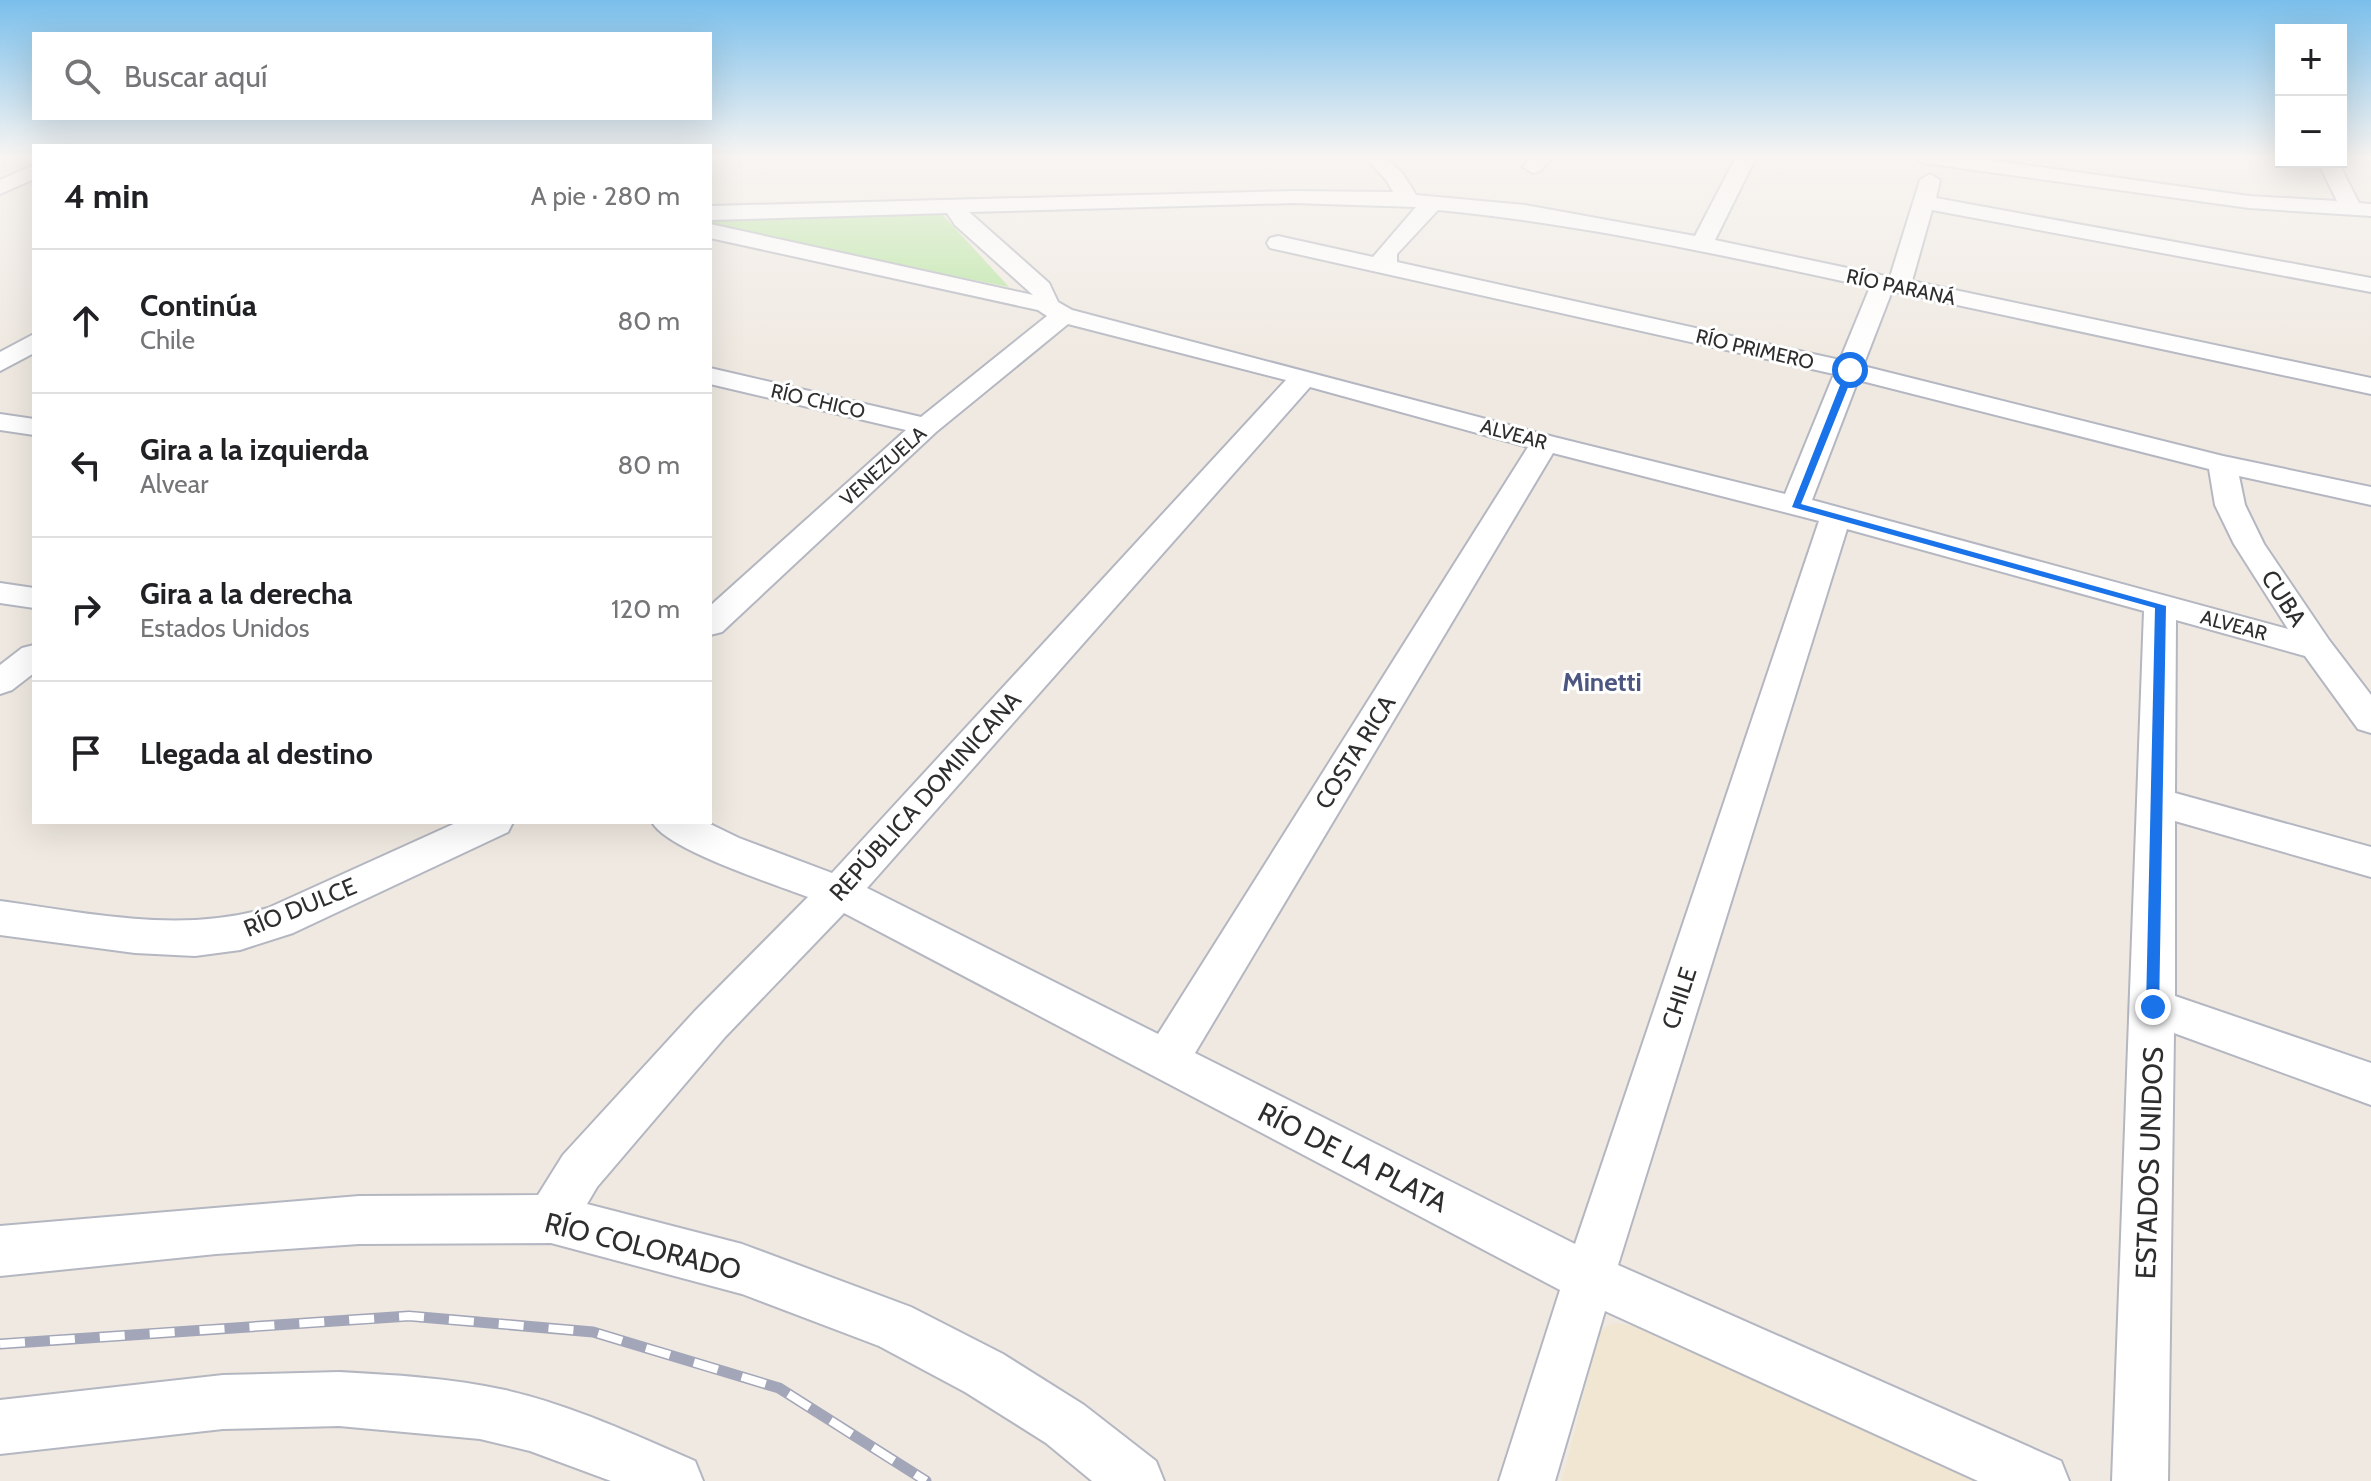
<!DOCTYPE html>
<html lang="es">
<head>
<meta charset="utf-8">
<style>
  :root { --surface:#fff; --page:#f2f2f2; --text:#202124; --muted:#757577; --line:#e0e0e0 }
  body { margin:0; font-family:Cabin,sans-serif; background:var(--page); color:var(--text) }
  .controls { position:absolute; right:24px; top:24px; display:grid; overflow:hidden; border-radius:0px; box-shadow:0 8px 32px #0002 }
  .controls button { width:72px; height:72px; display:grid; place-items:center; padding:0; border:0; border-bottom:2px solid var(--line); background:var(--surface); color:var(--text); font:40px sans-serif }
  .stop { position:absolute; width:24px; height:24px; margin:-18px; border:6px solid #1a73e8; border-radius:50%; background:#fff }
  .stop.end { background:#1a73e8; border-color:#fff; box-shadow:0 2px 8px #0008 }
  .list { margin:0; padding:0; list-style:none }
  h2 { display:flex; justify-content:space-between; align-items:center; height:104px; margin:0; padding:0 32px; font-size:34px }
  h2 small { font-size:26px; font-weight:400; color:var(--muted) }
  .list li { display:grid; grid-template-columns:52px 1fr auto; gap:24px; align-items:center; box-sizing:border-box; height:144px; padding:0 32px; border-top:2px solid var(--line) }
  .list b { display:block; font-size:30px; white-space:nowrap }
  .list p { margin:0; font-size:26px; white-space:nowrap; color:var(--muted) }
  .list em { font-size:26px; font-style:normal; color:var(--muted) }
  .icon { flex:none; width:44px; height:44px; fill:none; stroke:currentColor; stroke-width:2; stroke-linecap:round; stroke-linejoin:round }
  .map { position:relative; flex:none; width:2371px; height:1481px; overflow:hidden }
  .search { position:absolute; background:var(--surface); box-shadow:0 8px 32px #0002; left:32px; top:32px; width:680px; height:88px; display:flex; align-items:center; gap:20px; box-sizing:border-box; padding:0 28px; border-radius:0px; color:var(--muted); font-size:30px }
  .panel { position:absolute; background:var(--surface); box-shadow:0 8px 32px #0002; left:32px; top:144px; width:680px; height:680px; border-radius:0px }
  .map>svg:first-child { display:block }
  .education { fill:#f0e6d1 }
  .green { fill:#b6e59e }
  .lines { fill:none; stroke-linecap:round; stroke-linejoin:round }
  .minor-casing { stroke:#b4b7c1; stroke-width:4 }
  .minor { fill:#fff; fill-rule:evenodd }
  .rail-casing { stroke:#a3a6b8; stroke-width:11 }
  .rail { stroke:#fff; stroke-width:8; stroke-dasharray:25; stroke-linecap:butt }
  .route { fill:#1a73e8 }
  .labels { text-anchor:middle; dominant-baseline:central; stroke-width:6; stroke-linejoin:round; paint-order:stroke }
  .far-street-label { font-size:20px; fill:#2e2e2e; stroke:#fff }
  .street-label { font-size:24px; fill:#2e2e2e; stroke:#fff }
  .neighbourhood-label { font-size:26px; font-weight:bold; fill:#4d5680; stroke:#fff }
  .near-street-label { font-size:28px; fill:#2e2e2e; stroke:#fff }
</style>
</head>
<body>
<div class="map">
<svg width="2371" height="1481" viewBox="0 0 2371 1481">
  <rect width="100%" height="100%" fill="#efe9e1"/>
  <!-- education -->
  <path class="education" d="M1614,1323L1672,1331L1978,1481H1562L1600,1330Z"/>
  <!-- green -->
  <path class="green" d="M942,214L1009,287L710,227V219Z"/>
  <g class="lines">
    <defs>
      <path id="minor" d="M1365,157H1386L1403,174L1416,195L1525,205L1695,236L1736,157H1756L1715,240L1890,277L1920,180L1930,174L1940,180L1936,198L2371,278V292L1932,210L1912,281L2371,378V394L1892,291L1863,366L2223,456L2371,487V505L2239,476L2245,505L2264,544L2329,640L2371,695V733L2358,729L2305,656L2176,620L2175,793L2371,847V877L2175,821V996L2371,1063V1105L2174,1033L2168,1481H2112L2144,611L1847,529L1618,1265L2061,1461L2069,1481H1978L1605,1311L1555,1481H1499L1560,1290L844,913L725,1037L597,1187L587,1204L742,1244L911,1307L1003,1354L1084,1405L1156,1461L1164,1481H1092L1046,1443L965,1392L879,1346L742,1294L551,1243L359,1244L216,1254L0,1276V1226L359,1196L538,1195L563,1155L695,1011L808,897C775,884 667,850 652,822H706L739,838L832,873L1286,380L1068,324L936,432L722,632L710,635V606L906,430L710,384V368L921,417L1047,316L1038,310L710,238V224L1033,295L955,225L947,213L710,220V206L1293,191L1393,192L1387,181ZM1293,203L1416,207L1373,257L1278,236L1270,238L1267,243L1270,248L1834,374L1785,494L1554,437L1072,310L1058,302L1049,283L969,212ZM1438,210C1584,224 1726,256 1870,287L1840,360L1397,262V254ZM1858,380L2209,469L2215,505L2234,544L2288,629L1812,500ZM1310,387L1528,447L1158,1034L867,888ZM1553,453L1819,521L1575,1244L1195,1053Z
        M1532,157H1553L1540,171L1533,173L1523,167Z
        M1914,157H1968L2249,196L2337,201L2318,162H2338L2359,203L2371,204V216L2249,208L1924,163Z
        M34,165V179L0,194V180Z
        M34,334V353L0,371V352Z
        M0,414L34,419V435L0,430Z
        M0,583L34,588V608L0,603Z
        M34,645V673L12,690L0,694V665L22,648Z
        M458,822H513L508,832L293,933L240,950L195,956L135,953L0,935V901C89,913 180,934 268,908Z
        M339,1372C394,1375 451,1378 505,1390C571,1405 633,1434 695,1461L703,1481H611L530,1451L480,1439L339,1426L223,1429L0,1454V1400L223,1375Z"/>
    </defs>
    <!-- minor casing -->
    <use href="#minor" class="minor-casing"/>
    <!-- minor -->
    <use href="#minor" class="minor"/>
    <defs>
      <path id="rail" d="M0,1344L409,1316L593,1332L779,1388L926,1481"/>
    </defs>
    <!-- rail casing -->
    <use href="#rail" class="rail-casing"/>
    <!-- rail -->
    <use href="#rail" class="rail"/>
  </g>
  <!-- sky -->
  <linearGradient id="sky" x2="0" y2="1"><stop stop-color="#7abfeb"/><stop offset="0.43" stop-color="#f8f5f2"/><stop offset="1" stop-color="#f8f5f2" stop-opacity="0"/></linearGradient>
  <rect width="2371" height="364" fill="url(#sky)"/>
  <!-- route -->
  <path class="route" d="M1850,367L1855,370L1801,504L2166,606L2159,1012L2153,1014L2146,1007L2155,608L1792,507L1846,370Z"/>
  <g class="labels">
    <!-- far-street labels -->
    <g class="far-street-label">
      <text transform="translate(1901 287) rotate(12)">RÍO PARANÁ</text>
      <text transform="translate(1755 349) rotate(13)">RÍO PRIMERO</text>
      <text transform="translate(818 401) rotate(13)">RÍO CHICO</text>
      <text transform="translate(1514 434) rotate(15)">ALVEAR</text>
      <text transform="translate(883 466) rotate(-42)">VENEZUELA</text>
      <text transform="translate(2234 625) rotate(15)">ALVEAR</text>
    </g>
    <!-- street labels -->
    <g class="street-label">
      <text transform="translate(2284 598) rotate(57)">CUBA</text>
      <text transform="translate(1355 752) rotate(-58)">COSTA RICA</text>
      <text transform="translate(925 796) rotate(-48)">REPÚBLICA DOMINICANA</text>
      <text transform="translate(300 907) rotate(-22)">RÍO DULCE</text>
      <text transform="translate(1679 998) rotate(-72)">CHILE</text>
    </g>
    <!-- neighbourhood labels -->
    <g class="neighbourhood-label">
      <text x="1602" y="682">Minetti</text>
    </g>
    <!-- near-street labels -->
    <g class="near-street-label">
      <text transform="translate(1353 1157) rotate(27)">RÍO DE LA PLATA</text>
      <text transform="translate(2149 1163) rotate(-88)">ESTADOS UNIDOS</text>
      <text transform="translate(643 1246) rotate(14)">RÍO COLORADO</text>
    </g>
  </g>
</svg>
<div class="controls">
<button>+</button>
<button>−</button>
</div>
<div class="stop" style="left:1850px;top:370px"></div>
<div class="stop end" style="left:2153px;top:1007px"></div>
<div class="search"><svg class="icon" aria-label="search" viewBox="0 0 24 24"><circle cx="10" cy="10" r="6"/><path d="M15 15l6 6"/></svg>Buscar aquí</div>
<section class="panel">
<h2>4 min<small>A pie · 280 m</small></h2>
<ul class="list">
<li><svg class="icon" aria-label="ahead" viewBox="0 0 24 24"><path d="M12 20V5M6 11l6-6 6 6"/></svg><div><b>Continúa</b><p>Chile</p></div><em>80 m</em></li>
<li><svg class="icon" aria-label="left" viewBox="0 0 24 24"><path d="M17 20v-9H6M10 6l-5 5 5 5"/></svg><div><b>Gira a la izquierda</b><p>Alvear</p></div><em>80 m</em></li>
<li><svg class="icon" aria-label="right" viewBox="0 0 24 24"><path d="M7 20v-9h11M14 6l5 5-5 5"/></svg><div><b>Gira a la derecha</b><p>Estados Unidos</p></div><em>120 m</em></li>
<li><svg class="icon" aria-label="arrive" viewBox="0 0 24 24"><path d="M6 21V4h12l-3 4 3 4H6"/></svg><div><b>Llegada al destino</b></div></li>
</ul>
</section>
</div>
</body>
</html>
